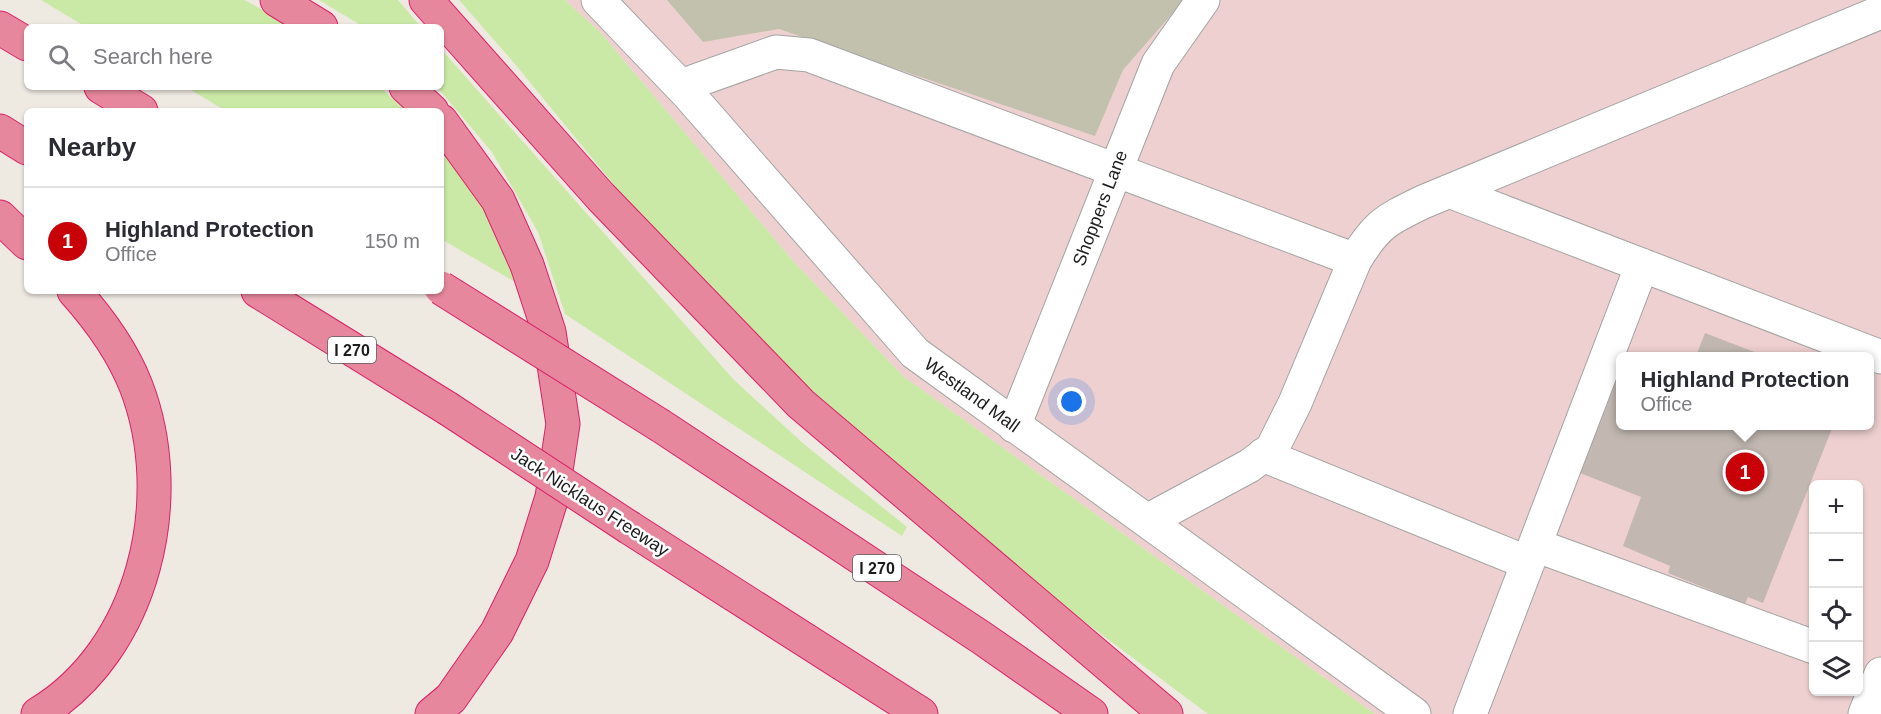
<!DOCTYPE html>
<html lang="en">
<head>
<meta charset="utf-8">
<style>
  :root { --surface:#fff; --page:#f7f7f7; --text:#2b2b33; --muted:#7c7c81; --line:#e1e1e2; --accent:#c80008 }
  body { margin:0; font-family:Helvetica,sans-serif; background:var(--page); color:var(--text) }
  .controls { position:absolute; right:18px; bottom:18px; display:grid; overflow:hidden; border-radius:9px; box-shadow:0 2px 4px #0004 }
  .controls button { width:54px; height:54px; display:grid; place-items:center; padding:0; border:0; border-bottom:2px solid var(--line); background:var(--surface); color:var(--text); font:30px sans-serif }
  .you { position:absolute; left:1072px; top:402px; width:21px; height:21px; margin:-15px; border:4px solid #fff; border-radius:50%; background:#1a73e8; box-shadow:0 0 0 9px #1a73e833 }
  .badge { display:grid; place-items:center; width:39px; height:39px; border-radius:50%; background:var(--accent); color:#fff; font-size:20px; font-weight:700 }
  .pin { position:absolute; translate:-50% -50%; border:3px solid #fff; box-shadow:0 2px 6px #0006 }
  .popup { position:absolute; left:1616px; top:352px; width:258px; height:78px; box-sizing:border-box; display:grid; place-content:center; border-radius:9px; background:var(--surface); filter:drop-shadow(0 2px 4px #0005); font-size:20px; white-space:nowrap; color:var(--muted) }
  .popup b { font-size:22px; color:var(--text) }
  .popup::after { content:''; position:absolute; left:50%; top:100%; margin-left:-12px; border:12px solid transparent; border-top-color:var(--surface) }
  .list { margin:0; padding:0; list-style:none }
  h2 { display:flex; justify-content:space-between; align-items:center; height:78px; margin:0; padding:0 24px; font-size:26px }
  h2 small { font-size:20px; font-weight:400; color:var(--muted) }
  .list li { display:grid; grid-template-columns:39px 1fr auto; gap:18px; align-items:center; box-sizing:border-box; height:108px; padding:0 24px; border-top:2px solid var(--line) }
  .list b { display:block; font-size:22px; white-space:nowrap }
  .list p { margin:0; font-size:20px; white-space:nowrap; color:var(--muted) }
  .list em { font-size:20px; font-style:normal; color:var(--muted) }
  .icon { flex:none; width:33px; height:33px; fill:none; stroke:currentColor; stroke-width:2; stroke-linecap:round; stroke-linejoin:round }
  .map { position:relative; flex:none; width:1881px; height:714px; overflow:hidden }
  .search { position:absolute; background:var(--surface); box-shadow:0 2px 4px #0004; left:24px; top:24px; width:420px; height:66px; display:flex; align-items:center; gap:15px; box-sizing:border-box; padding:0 21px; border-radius:9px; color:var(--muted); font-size:22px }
  .panel { position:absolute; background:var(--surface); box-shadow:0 2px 4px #0004; left:24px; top:108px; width:420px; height:186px; border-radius:9px }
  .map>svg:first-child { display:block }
  .commercial { fill:#efd0d0; fill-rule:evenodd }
  .construction { fill:#c2c1ad }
  .grass { fill:#cae9a6 }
  .building { fill:#c2b8b1 }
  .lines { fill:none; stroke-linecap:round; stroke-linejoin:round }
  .minor-casing { stroke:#a3a3a3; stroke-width:35 }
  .highway-casing { stroke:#d92168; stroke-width:35 }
  .minor { stroke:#fff; stroke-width:33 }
  .highway { stroke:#e7879d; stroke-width:33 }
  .highway-bridge-casing { stroke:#d92168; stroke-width:35; stroke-linecap:butt }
  .highway-bridge { stroke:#e7879d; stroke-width:33 }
  .labels { text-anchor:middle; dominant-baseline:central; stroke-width:5; stroke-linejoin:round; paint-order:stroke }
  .shield { fill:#fff; stroke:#606060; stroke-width:1.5 }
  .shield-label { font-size:16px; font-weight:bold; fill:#1c1c1c }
  .street-label { font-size:18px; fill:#1c1c1c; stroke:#fff }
</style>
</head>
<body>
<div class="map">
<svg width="1881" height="714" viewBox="0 0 1881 714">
  <rect width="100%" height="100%" fill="#eee9e1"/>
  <!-- commercial -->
  <path class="commercial" d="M565,0H1881V714H1375L904,377L794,262L600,32ZM1620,356H1870V426H1620ZM1814,484H1858V692H1814Z"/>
  <!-- construction -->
  <path class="construction" d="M667,0H1184L1123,70L1095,136L779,29L703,42Z"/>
  <!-- grass -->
  <path class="grass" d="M41,0H244L296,27H86Z
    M319,0H398L421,27H364Z
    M459,0H565L600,32L794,262L904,377L1375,714H1208L1042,590L796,385L669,252L515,64Z
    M441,49L734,380L805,445L907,527L902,536L565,314L538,232L492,152L437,87H441Z
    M186,87H380L406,111H226Z
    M441,144L487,208L517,283L441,239Z"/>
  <!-- building -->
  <path class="building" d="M1705,333L1765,356H1696Z
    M1620,372V426H1833L1763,603L1748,597L1745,604L1668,573L1670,566L1623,546L1641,497L1580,473Z"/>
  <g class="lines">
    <defs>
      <path id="minor" d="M598,0L688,94L915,353L1414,714
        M681,86L776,52L809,55L1355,260L1295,403L1272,449L1249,466L1147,521
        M1449,191L1881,357
        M1355,260C1377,224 1386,220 1423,202L1881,12
        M1014,426L1158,64L1203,0
        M1263,455L1528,563
        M1535,545L1814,647
        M1470,714L1642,265
        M1865,714L1881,674"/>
      <path id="highway" d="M277,0L321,27
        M426,0L601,197L801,404L1166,714
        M0,28L27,44
        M101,87L141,111
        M406,87L432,111
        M0,131L27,148
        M0,217L27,243
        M258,291L447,408
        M661,426L982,638L1091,714
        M630,528L921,714
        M38,714C145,650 179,497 136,386C122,350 99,319 74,291
        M432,714L451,698L497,632L532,561L552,497L563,424L549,332L527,265L498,200L441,121"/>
    </defs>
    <!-- minor casing -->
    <use href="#minor" class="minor-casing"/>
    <!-- highway casing -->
    <use href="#highway" class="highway-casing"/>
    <!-- minor -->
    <use href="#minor" class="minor"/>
    <!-- highway -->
    <use href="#highway" class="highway"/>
    <defs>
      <path id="highway-bridge" d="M441,288L661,426
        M447,408L630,528"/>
    </defs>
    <!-- highway-bridge casing -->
    <use href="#highway-bridge" class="highway-bridge-casing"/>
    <!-- highway-bridge -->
    <use href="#highway-bridge" class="highway-bridge"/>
  </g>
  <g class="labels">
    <!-- shield labels -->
    <g class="shield">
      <rect x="328" y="337" width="48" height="26" rx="4.5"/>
      <rect x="853" y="555" width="48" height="26" rx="4.5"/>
    </g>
    <g class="shield-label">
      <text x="352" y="350">I 270</text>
      <text x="877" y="568">I 270</text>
    </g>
    <!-- street labels -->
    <g class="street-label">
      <text transform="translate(1100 208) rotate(-69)">Shoppers Lane</text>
      <text transform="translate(972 395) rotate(36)">Westland Mall</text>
      <text transform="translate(590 502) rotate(33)">Jack Nicklaus Freeway</text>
    </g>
  </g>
</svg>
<div class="controls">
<button>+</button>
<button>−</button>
<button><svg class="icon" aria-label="locate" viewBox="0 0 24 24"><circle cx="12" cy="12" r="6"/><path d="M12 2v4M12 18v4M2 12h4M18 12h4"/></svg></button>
<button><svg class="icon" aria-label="layers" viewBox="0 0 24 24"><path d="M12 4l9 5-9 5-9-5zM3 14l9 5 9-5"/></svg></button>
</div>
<div class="you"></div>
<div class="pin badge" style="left:1745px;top:472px">1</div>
<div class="popup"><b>Highland Protection</b>Office</div>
<div class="search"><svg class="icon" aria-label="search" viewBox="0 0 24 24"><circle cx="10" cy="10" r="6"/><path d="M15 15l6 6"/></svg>Search here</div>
<section class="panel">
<h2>Nearby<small></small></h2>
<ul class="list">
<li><span class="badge">1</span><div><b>Highland Protection</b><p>Office</p></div><em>150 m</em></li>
</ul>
</section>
</div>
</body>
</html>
